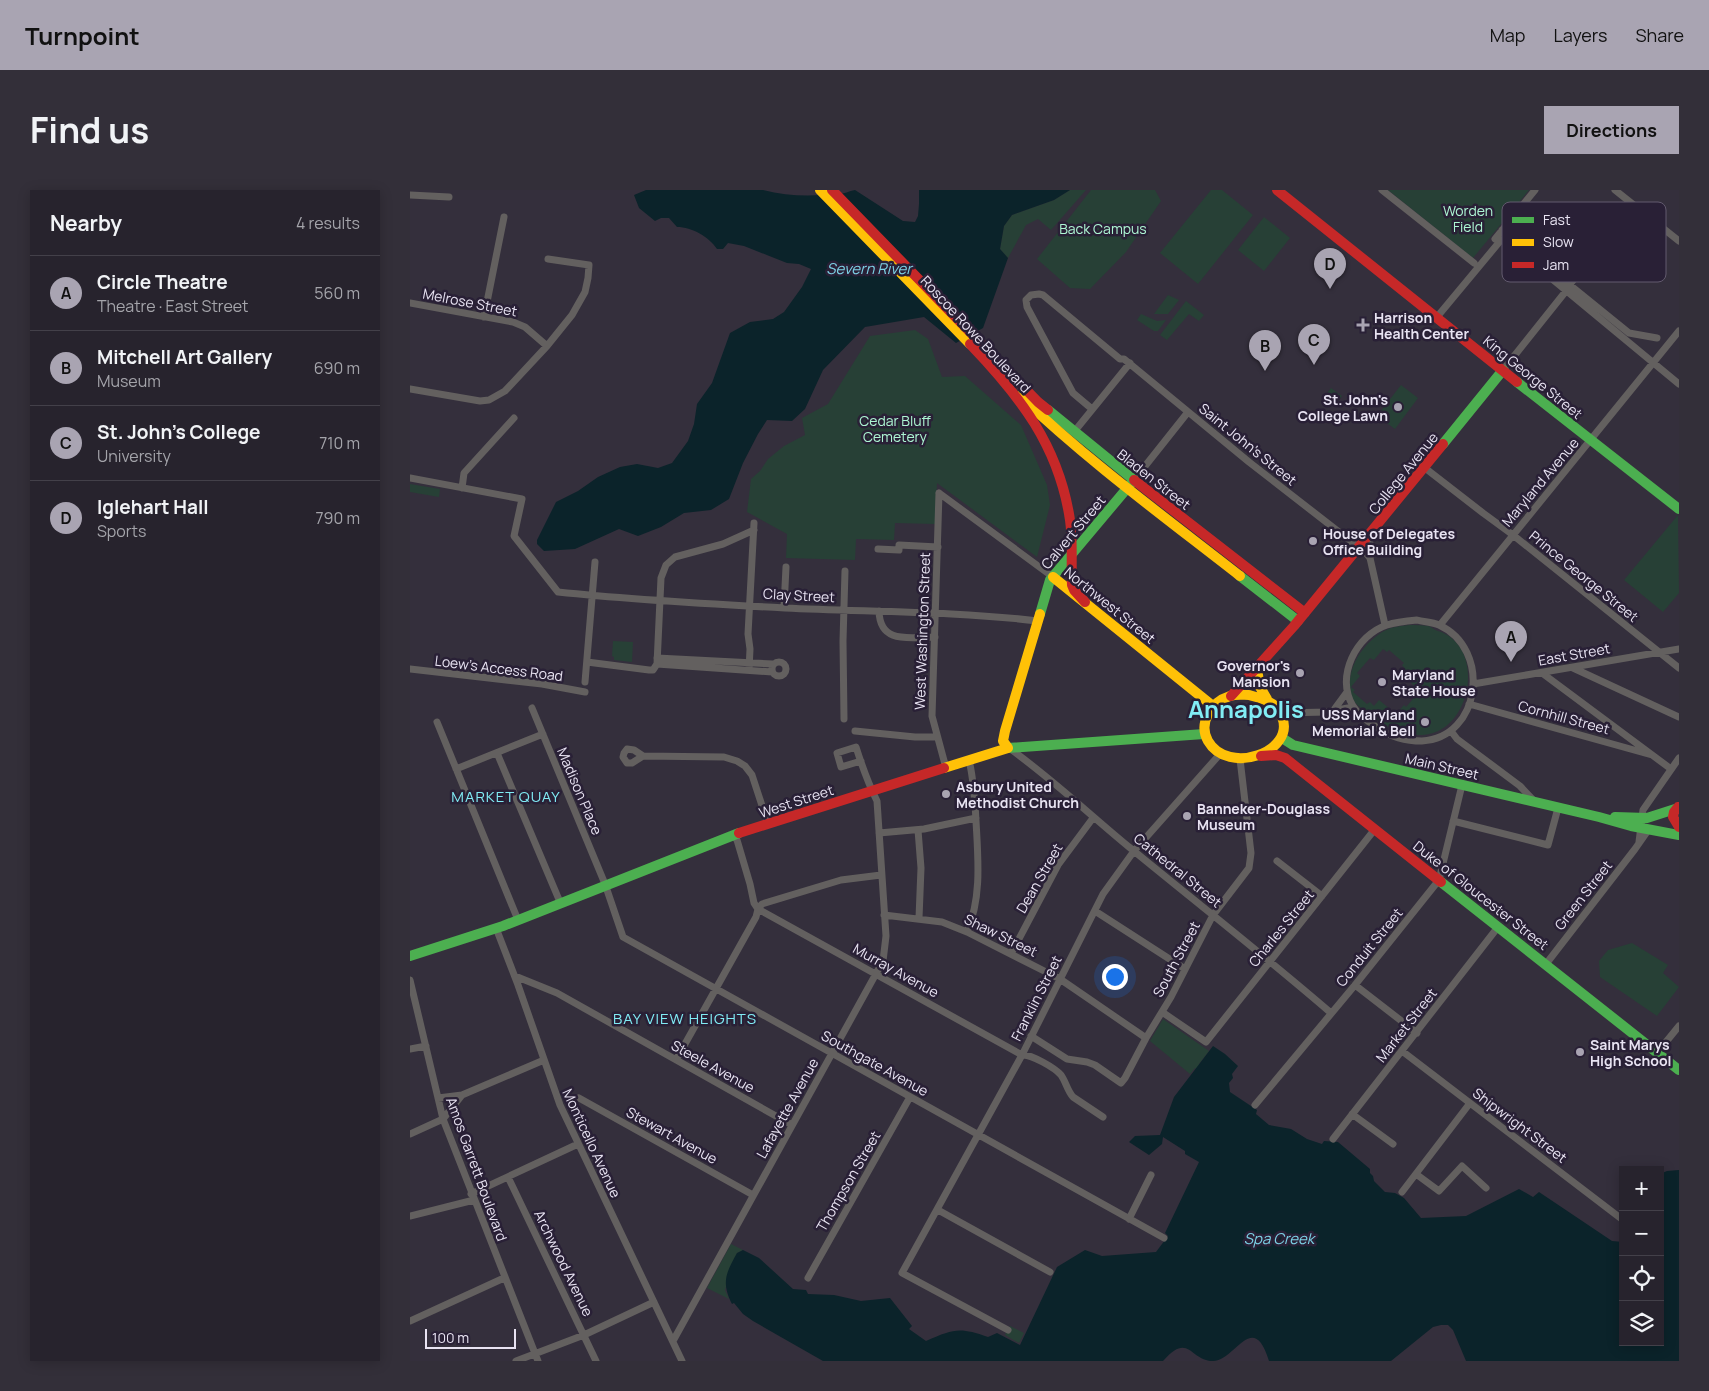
<!DOCTYPE html>
<html lang="en">
<head>
<meta charset="utf-8">
<style>
  :root { --surface:#27232d; --page:#332f39; --text:#f1f3f6; --muted:#a4a4aa; --line:#434049; --accent:#a9a4b2 }
  body { margin:0; font-family:Manrope,sans-serif; background:var(--page); color:var(--text) }
  .controls { position:absolute; right:15px; bottom:15px; display:grid; overflow:hidden; border-radius:0px; box-shadow:0 2px 12px #0003 }
  .controls button { width:45px; height:45px; display:grid; place-items:center; padding:0; border:0; border-bottom:1px solid var(--line); background:var(--surface); color:var(--text); font:25px sans-serif }
  .scale { position:absolute; left:15px; bottom:12px; width:91px; box-sizing:border-box; padding-left:5px; border:2px solid #e8e3f2; border-top:0; font-size:14px; line-height:18px; white-space:nowrap; color:#e8e3f2; -webkit-text-stroke:4px #292036; paint-order:stroke }
  .you { position:absolute; left:704px; top:786px; width:18px; height:18px; margin:-12px; border:4px solid #fff; border-radius:50%; background:#1a73e8; box-shadow:0 0 0 8px #1a73e833 }
  .badge { display:grid; place-items:center; width:32px; height:32px; border-radius:50%; background:var(--accent); color:#111; font-size:16px; font-weight:700 }
  .pin { position:absolute; translate:-50% -41px; filter:drop-shadow(0 1px 2px #0008) }
  .pin::after { content:''; position:absolute; top:26px; width:18px; height:15px; background:inherit; clip-path:polygon(0 0,100% 0,50% 100%) }
  .list { margin:0; padding:0; list-style:none }
  h2 { display:flex; justify-content:space-between; align-items:center; height:65px; margin:0; padding:0 20px; font-size:21px }
  h2 small { font-size:16px; font-weight:400; color:var(--muted) }
  .list li { display:grid; grid-template-columns:32px 1fr auto; gap:15px; align-items:center; box-sizing:border-box; height:75px; padding:0 20px; border-top:1px solid var(--line) }
  .list b { display:block; font-size:19px; white-space:nowrap }
  .list p { margin:0; font-size:16px; white-space:nowrap; color:var(--muted) }
  .list em { font-size:16px; font-style:normal; color:var(--muted) }
  .icon { flex:none; width:28px; height:28px; fill:none; stroke:currentColor; stroke-width:2; stroke-linecap:round; stroke-linejoin:round }
  .map { position:relative; flex:none; width:1269px; height:1171px; overflow:hidden; border-radius:0px }
  header { display:flex; align-items:center; gap:30px; box-sizing:border-box; height:70px; padding:0 25px; background:var(--accent); color:#111 }
  header strong { font-size:24px }
  nav { display:flex; gap:28px; margin-inline-start:auto; font-size:18px }
  .intro { display:flex; align-items:center; justify-content:space-between; box-sizing:border-box; height:120px; padding:0 30px }
  h1 { margin:0; font-size:35px }
  .button { padding:12px 22px; border-radius:0px; background:var(--accent); color:#111; font-size:18px; font-weight:700 }
  main { display:flex; gap:30px; padding:0 30px }
  aside { flex:1; background:var(--surface); border-radius:0px; box-shadow:0 2px 12px #0003 }
  .map>svg:first-child { display:block }
  .green { fill:#274036; fill-rule:evenodd }
  .water { fill:#0b232a }
  .lines { fill:none; stroke-linecap:round; stroke-linejoin:round }
  .street { stroke:#63605f; stroke-width:7 }
  .fast { stroke:#4caf50; stroke-width:10 }
  .slow { stroke:#ffc107; stroke-width:10 }
  .jam { stroke:#c62828; stroke-width:10 }
  .poi-dot { fill:#a9a4b2; stroke:#292036; stroke-width:2 }
  .labels { text-anchor:middle; dominant-baseline:central; stroke-width:5; stroke-linejoin:round; paint-order:stroke }
  .park-label { font-size:14px; fill:#adf6d3; stroke:#292036 }
  .street-label { font-size:14px; fill:#e8e3f2; stroke:#292036 }
  .poi-label { font-size:14px; font-weight:bold; fill:#e8e3f2; stroke:#292036; text-anchor:start }
  .water-label { font-size:15px; font-style:italic; fill:#7cd1e5; stroke:#292036 }
  .neighbourhood-label { font-size:15px; letter-spacing:1px; fill:#81ecf5; stroke:#292036 }
  .town-label { font-size:24px; font-weight:bold; fill:#81ecf5; stroke:#292036 }
  .key { fill:#292036; stroke:#625a6e; stroke-width:1 }
  .key-label { font-size:14px; fill:#e8e3f2 }
</style>
</head>
<body>
<header>
<strong>Turnpoint</strong>
<nav><a>Map</a><a>Layers</a><a>Share</a></nav>
</header>
<div class="intro"><h1>Find us</h1><a class="button">Directions</a></div>
<main>
<aside>
<h2>Nearby<small>4 results</small></h2>
<ul class="list">
<li><span class="badge">A</span><div><b>Circle Theatre</b><p>Theatre · East Street</p></div><em>560 m</em></li>
<li><span class="badge">B</span><div><b>Mitchell Art Gallery</b><p>Museum</p></div><em>690 m</em></li>
<li><span class="badge">C</span><div><b>St. John's College</b><p>University</p></div><em>710 m</em></li>
<li><span class="badge">D</span><div><b>Iglehart Hall</b><p>Sports</p></div><em>790 m</em></li>
</ul>
</aside>
<div class="map">
<svg width="1269" height="1171" viewBox="0 0 1269 1171">
  <rect width="100%" height="100%" fill="#342f3c"/>
  <!-- green -->
  <path class="green" d="M660,0H676L641,40L628,29L616,35L598,68L590,59L594,36L602,25L644,10Z
    M681,0H745L751,11L716,62L680,99L660,98L627,69Z
    M801,0H812L843,25L788,94L750,63Z
    M978,0H1119L1063,68Z
    M854,27L880,48L854,81L828,60Z
    M758,105L769,110L758,124H744Z
    M776,111L794,125L789,131L779,124L757,150L750,145Z
    M731,124L747,131L756,130L748,141H744L727,130Z
    M505,140L518,149L532,187L555,186L611,235L637,295L640,315L627,367L527,293L525,334L485,333L484,350L446,349L445,370L376,368L377,344L337,322L341,289L350,281L358,269L374,256L395,245L392,228L418,214L460,146Z
    M991,195L1008,208L985,239L967,226Z
    M921,198L932,206L924,216L914,207Z
    M0,294L30,299L29,307L0,302Z
    M1268,325L1269,403L1253,422L1214,390Z
    M999,435C1005,435 1012,435 1018,436C1022,437 1024,440 1028,441C1077,456 1062,542 1013,545C989,546 973,535 955,521C948,516 943,512 941,504C935,479 953,453 974,441C981,437 991,436 999,435ZM973,459L977,462L979,460L994,473L992,475L995,479L991,484L1008,499L1001,507L1003,509L996,517L994,515L986,524L969,510L964,516L960,512L957,514L943,502L945,500L941,497L950,486L947,483L960,468L964,470Z
    M203,451L223,452L222,472L204,470V467L202,466Z
    M1222,753L1258,775L1253,783L1269,797L1247,826L1190,787L1189,771L1198,760Z
    M753,829L799,861L789,874L791,876L788,880L785,878L780,884L740,851Z
    M321,1054L333,1060L327,1063L315,1100L319,1109L297,1098Z
    M600,1136L614,1143L609,1153L595,1145Z"/>
  <!-- water -->
  <path class="water" d="M236,0H353C378,7 404,6 429,4C434,4 439,1 445,0L493,31L505,32L508,26L509,14V0H660L644,10L602,25L594,36L590,59L598,68L573,138L546,153L514,127L455,137L413,180L395,219L382,231L357,230L348,244L333,273L319,309L301,320L274,323L251,337L228,346L209,339L165,359L134,361L127,354V350L146,312L168,301L188,287L210,277L227,274L248,278L262,273L278,251L284,234L287,214L302,193L320,143L340,132L363,129L374,122L392,97L401,79L389,74L377,73L334,56L318,53L313,59H307C299,47 282,37 267,37L259,28H251L245,31L229,18L224,5Z
    M803,856L815,864L828,876L822,884L823,888L819,893L820,902L847,920L846,924L859,935L881,939L897,949L912,954L914,951L928,952L960,979V983L963,986L964,991L975,1002L985,1003L994,1008L1011,1028L1056,1026L1109,999L1123,1007L1129,1002L1202,1051L1213,1052V1152H1250V984L1257,981L1269,980V1171H1056L1043,1140L1038,1135H1031L1023,1137L981,1171H859C843,1119 826,1170 803,1171C780,1171 779,1141 753,1171H413L343,1131L333,1124L324,1113L322,1114C311,1092 316,1083 327,1063L333,1060L349,1068L383,1099L396,1100L398,1104L424,1105L451,1111L480,1108L502,1136L499,1139L516,1151C544,1139 549,1137 578,1147L587,1143L610,1155L647,1077L675,1060L692,1066L746,1062L758,1046L755,1043L789,972L775,964V961L753,947L752,954L739,965L719,952L725,946L750,945L764,907Z"/>
  <g class="lines">
    <!-- street -->
    <path class="street" d="M972,0L1064,73
      M1205,0L1269,51
      M0,5L39,7
      M1092,40L1219,143L1247,148
      M1085,49L1125,0
      M1160,94L1226,17
      M0,113L103,132L115,137L137,156
      M74,127L94,27
      M1027,127L1091,50H1095L1269,194
      M1093,180L1156,101
      M0,199L70,211L79,210L95,201L137,156L162,125L175,102L178,88L179,75L138,69
      M682,219L663,203L617,117L616,110L621,105L629,104L633,105L710,169H714L839,272L956,363L960,368L975,435
      M668,237L720,173
      M1015,278L1073,323L1103,345L1269,478
      M0,288L112,309L104,346L148,402C223,410 299,414 375,418C459,422 544,421 628,431
      M724,290L778,222
      M52,298L54,283L104,228
      M529,303L522,526L536,578
      M529,303L643,387
      M959,346L961,362L960,368
      M468,359L489,360V355L528,357
      M374,417L376,377
      M469,421C470,455 500,447 525,447
      M1007,430C1014,432 1022,432 1029,435C1082,459 1071,548 1012,551C996,551 981,547 968,538C960,533 948,525 943,516C925,487 946,445 977,435C986,432 996,431 1007,430Z
      M1030,435L1269,141
      M247,468L363,474
      M362 479a7 7 0 1 1 14 0a7 7 0 1 1-14 0Z
      M177,472L239,480H243L247,474
      M247,474L251,388L256,375L265,367L313,354L344,340
      M247,474L362,482
      M1163,478L1269,527
      M0,479L132,494L175,502
      M339,480L340,459L338,444L344,333
      M1132,483L1261,579
      M175,492L185,372
      M1063,494L1269,459
      M1059,514L1242,565
      M122,518L195,694L213,747L754,1048
      M923,521L937,502
      M873,523L917,522L943,517
      M434,529L433,451L435,381
      M27,532L108,730
      M445,541L505,547H527
      M1041,541L1047,549L1110,596L1124,611
      M599,558C641,588 679,624 719,657C786,712 855,766 921,823
      M217,559L224,560L233,566L222,573H217L213,567L214,563Z
      M87,563L150,712
      M233,566L314,567L327,571L335,576L342,585L358,634
      M46,579L133,544
      M1043,631L1138,655L1148,618
      M508,640L511,678L509,728
      M469,643L514,639L566,628
      M1229,652L1233,620L1269,568
      M867,671L912,706
      M348,719L612,865C621,864 645,878 651,885C656,892 657,900 663,907L693,927
      M348,719L352,714L431,690L471,685
      M685,721L775,779
      M474,725L532,732L557,742L650,789L736,848
      M86,738L108,795L150,915L272,1171
      M557,742C572,707 568,668 566,631C565,611 564,591 559,570
      M601,764L648,675L683,628
      M1136,774L1225,659L1239,639
      M105,786L147,803L382,935
      M0,790L33,929L128,1171
      M945,795L1007,843
      M752,822L796,852L965,639
      M621,846L657,869L677,872L685,875L711,893L715,888L736,848L761,807L803,725L839,678L841,663L830,569
      M0,859L16,856
      M992,861L1213,1030
      M1247,863L1269,836
      M266,870L346,727L348,719L344,713L340,694L327,650L323,645
      M28,908L52,905L134,870
      M169,908L343,1005
      M845,915L945,795L1029,690L1052,595
      M942,924L983,954
      M0,944L33,929L52,905
      M923,949L1088,737
      M1006,984L1029,1001L1052,976L1076,998
      M98,987L186,1171
      M992,1002L1060,913
      M61,1004L168,954
      M528,1020L640,1082
      M0,1026L64,1010
      M719,1029L741,985
      M398,1088L500,907
      M0,1131L94,1088
      M598,1140L492,1083L612,865L693,704L724,661L810,564
      M263,1151L473,771L476,746L467,611C458,593 452,576 446,557L427,563L431,577L451,571
      M106,1171L174,1145L244,1112"/>
    <!-- fast -->
    <path class="fast" d="M1107,192L1269,319
      M1033,254L1093,180
      M830,386L888,431
      M630,424L640,390L724,290L638,220
      M872,548L883,555L1189,627L1221,636L1269,645
      M598,558L794,544
      M1205,627L1237,628L1265,619
      M1031,692L1269,880
      M0,766L93,736L329,643"/>
    <!-- slow -->
    <path class="slow" d="M410,0L560,154
      M610,206C678,271 756,328 830,386
      M643,387L804,517
      M847,479L850,497L857,509
      M839,505C845,507 852,508 857,511C864,514 870,520 872,527C886,562 818,586 798,551C788,533 801,512 820,506C826,504 833,505 839,505Z
      M534,578L598,558L593,551L595,541L630,424"/>
    <!-- jam -->
    <path class="jam" d="M422,0L628,212L638,220
      M867,0L1107,192
      M560,154C610,206 649,256 660,330C663,351 661,373 662,395L664,400L675,412
      M724,290L895,423
      M821,506L884,436L1033,254
      M851,566L866,565L875,568L1031,692
      M1268,617L1264,622L1263,627L1269,637
      M329,643L534,578"/>
  </g>
  <!-- markers -->
  <g class="poi-dot">
    <path d="M950.5 127.5h5v5h5v5h-5v5h-5v-5h-5v-5h5z"/>
    <circle cx="988" cy="217" r="5"/>
    <circle cx="903" cy="351" r="5"/>
    <circle cx="890" cy="483" r="5"/>
    <circle cx="972" cy="492" r="5"/>
    <circle cx="1015" cy="532" r="5"/>
    <circle cx="536" cy="604" r="5"/>
    <circle cx="777" cy="626" r="5"/>
    <circle cx="1170" cy="862" r="5"/>
  </g>
  <g class="labels">
    <!-- park labels -->
    <g class="park-label">
      <text x="1058" y="20">Worden<tspan x="1058" dy="16">Field</tspan></text>
      <text x="693" y="38">Back Campus</text>
      <text x="485" y="230">Cedar Bluff<tspan x="485" dy="16">Cemetery</tspan></text>
    </g>
    <!-- street labels -->
    <g class="street-label">
      <text transform="translate(60 112) rotate(11)">Melrose Street</text>
      <text transform="translate(566 144) rotate(47)">Roscoe Rowe Boulevard</text>
      <text transform="translate(1123 187) rotate(39)">King George Street</text>
      <text transform="translate(838 254) rotate(39)">Saint John's Street</text>
      <text transform="translate(993 283) rotate(-51)">College Avenue</text>
      <text transform="translate(744 289) rotate(38)">Bladen Street</text>
      <text transform="translate(1130 292) rotate(-50)">Maryland Avenue</text>
      <text transform="translate(663 342) rotate(-50)">Calvert Street</text>
      <text transform="translate(1174 386) rotate(39)">Prince George Street</text>
      <text transform="translate(389 405) rotate(3)">Clay Street</text>
      <text transform="translate(700 415) rotate(39)">Northwest Street</text>
      <text transform="translate(512 441) rotate(-88)">West Washington Street</text>
      <text transform="translate(1164 464) rotate(-10)">East Street</text>
      <text transform="translate(89 478) rotate(7)">Loew's Access Road</text>
      <text transform="translate(1154 527) rotate(15)">Cornhill Street</text>
      <text transform="translate(1032 576) rotate(13)">Main Street</text>
      <text transform="translate(170 601) rotate(67)">Madison Place</text>
      <text transform="translate(386 611) rotate(-18)">West Street</text>
      <text transform="translate(768 680) rotate(39)">Cathedral Street</text>
      <text transform="translate(629 688) rotate(-60)">Dean Street</text>
      <text transform="translate(1071 705) rotate(38)">Duke of Gloucester Street</text>
      <text transform="translate(1173 705) rotate(-52)">Green Street</text>
      <text transform="translate(871 738) rotate(-51)">Charles Street</text>
      <text transform="translate(591 745) rotate(26)">Shaw Street</text>
      <text transform="translate(959 757) rotate(-51)">Conduit Street</text>
      <text transform="translate(766 769) rotate(-62)">South Street</text>
      <text transform="translate(486 780) rotate(29)">Murray Avenue</text>
      <text transform="translate(626 808) rotate(-63)">Franklin Street</text>
      <text transform="translate(996 835) rotate(-52)">Market Street</text>
      <text transform="translate(465 873) rotate(29)">Southgate Avenue</text>
      <text transform="translate(303 876) rotate(29)">Steele Avenue</text>
      <text transform="translate(377 918) rotate(-61)">Lafayette Avenue</text>
      <text transform="translate(1110 935) rotate(37)">Shipwright Street</text>
      <text transform="translate(262 945) rotate(29)">Stewart Avenue</text>
      <text transform="translate(182 953) rotate(65)">Monticello Avenue</text>
      <text transform="translate(67 979) rotate(70)">Amos Garrett Boulevard</text>
      <text transform="translate(438 991) rotate(-60)">Thompson Street</text>
      <text transform="translate(154 1073) rotate(64)">Archwood Avenue</text>
    </g>
    <!-- poi labels -->
    <g class="poi-label">
      <text x="964" y="127">Harrison<tspan x="964" dy="16">Health Center</tspan></text>
      <text x="978" y="209" text-anchor="end">St. John's<tspan x="978" dy="16">College Lawn</tspan></text>
      <text x="913" y="343">House of Delegates<tspan x="913" dy="16">Office Building</tspan></text>
      <text x="880" y="475" text-anchor="end">Governor's<tspan x="880" dy="16">Mansion</tspan></text>
      <text x="982" y="484">Maryland<tspan x="982" dy="16">State House</tspan></text>
      <text x="1005" y="524" text-anchor="end">USS Maryland<tspan x="1005" dy="16">Memorial &amp; Bell</tspan></text>
      <text x="546" y="596">Asbury United<tspan x="546" dy="16">Methodist Church</tspan></text>
      <text x="787" y="618">Banneker-Douglass<tspan x="787" dy="16">Museum</tspan></text>
      <text x="1180" y="854">Saint Marys<tspan x="1180" dy="16">High School</tspan></text>
    </g>
    <!-- water labels -->
    <g class="water-label">
      <text x="459" y="78">Severn River</text>
      <text x="869" y="1048">Spa Creek</text>
    </g>
    <!-- neighbourhood labels -->
    <g class="neighbourhood-label">
      <text x="96" y="606">MARKET QUAY</text>
      <text x="275" y="828">BAY VIEW HEIGHTS</text>
    </g>
    <!-- town labels -->
    <g class="town-label">
      <text x="836" y="518">Annapolis</text>
    </g>
  </g>
  <!-- legend -->
  <rect x="1092" y="12" width="164" height="80" rx="8" class="key"/>
  <rect x="1102" y="27" width="22" height="6" fill="#4caf50"/>
  <rect x="1102" y="49" width="22" height="7" fill="#ffc107"/>
  <rect x="1102" y="72" width="22" height="6" fill="#c62828"/>
  <g class="key-label">
    <text x="1133" y="35">Fast</text>
    <text x="1133" y="57">Slow</text>
    <text x="1133" y="80">Jam</text>
  </g>
</svg>
<div class="controls">
<button>+</button>
<button>−</button>
<button><svg class="icon" aria-label="locate" viewBox="0 0 24 24"><circle cx="12" cy="12" r="6"/><path d="M12 2v4M12 18v4M2 12h4M18 12h4"/></svg></button>
<button><svg class="icon" aria-label="layers" viewBox="0 0 24 24"><path d="M12 4l9 5-9 5-9-5zM3 14l9 5 9-5"/></svg></button>
</div>
<div class="scale">100 m</div>
<div class="you"></div>
<div class="pin badge" style="left:1101px;top:472px">A</div>
<div class="pin badge" style="left:855px;top:181px">B</div>
<div class="pin badge" style="left:904px;top:175px">C</div>
<div class="pin badge" style="left:920px;top:99px">D</div>
</div>
</main>
</body>
</html>
